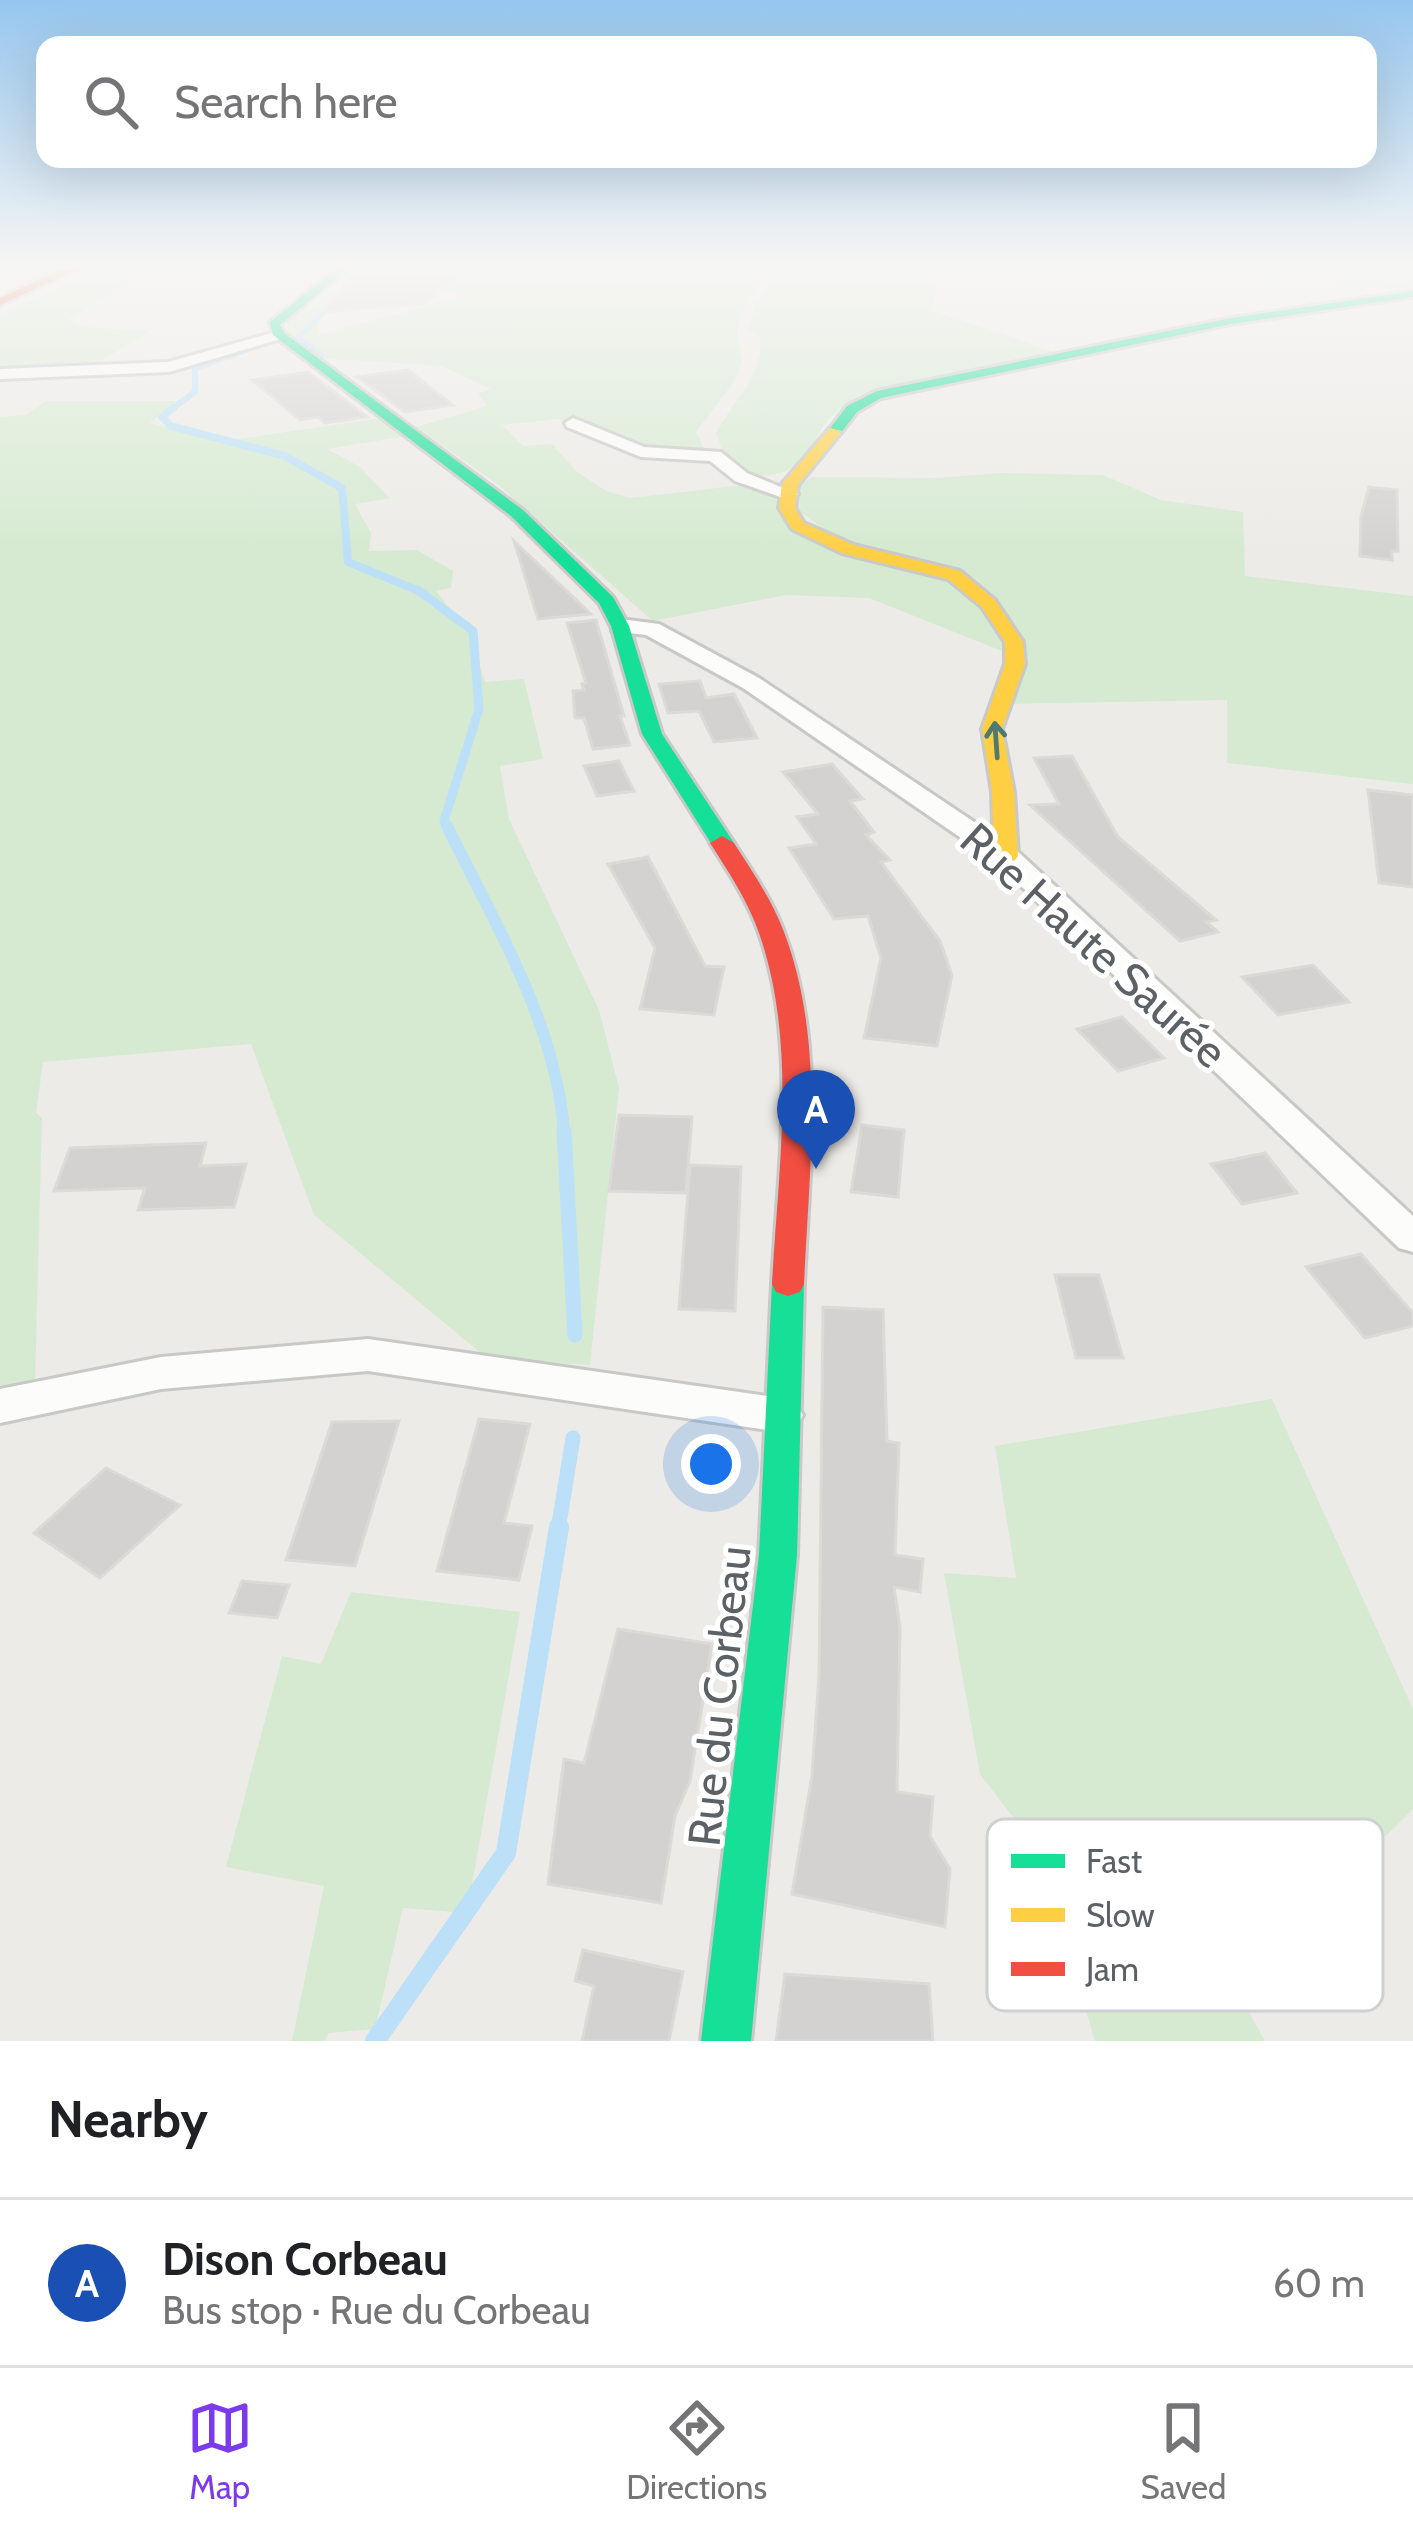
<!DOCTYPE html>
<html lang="en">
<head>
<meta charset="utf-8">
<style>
  :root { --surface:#fff; --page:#f2f2f2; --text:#202124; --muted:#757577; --line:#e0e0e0; --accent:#7c3aed }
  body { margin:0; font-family:Cabin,sans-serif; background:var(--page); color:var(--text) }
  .you { position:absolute; left:711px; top:1464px; width:42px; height:42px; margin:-30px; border:9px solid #fff; border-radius:50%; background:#1a73e8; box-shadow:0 0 0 18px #1a73e833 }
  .badge { display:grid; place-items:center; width:78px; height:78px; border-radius:50%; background:var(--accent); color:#fff; font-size:39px; font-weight:700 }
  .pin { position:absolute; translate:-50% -99px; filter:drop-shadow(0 3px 6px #0008) }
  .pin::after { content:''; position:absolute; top:63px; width:42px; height:36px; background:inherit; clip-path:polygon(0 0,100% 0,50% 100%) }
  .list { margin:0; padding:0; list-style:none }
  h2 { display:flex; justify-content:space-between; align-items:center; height:156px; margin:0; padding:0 48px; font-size:51px }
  h2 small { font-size:39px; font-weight:400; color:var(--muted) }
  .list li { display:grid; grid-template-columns:78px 1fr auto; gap:36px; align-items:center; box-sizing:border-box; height:168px; padding:0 48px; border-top:3px solid var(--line) }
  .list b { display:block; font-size:45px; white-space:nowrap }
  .list p { margin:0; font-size:39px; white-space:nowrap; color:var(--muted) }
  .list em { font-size:39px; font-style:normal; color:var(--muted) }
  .icon { flex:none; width:66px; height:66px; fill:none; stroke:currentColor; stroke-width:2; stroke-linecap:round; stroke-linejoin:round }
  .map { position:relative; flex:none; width:1413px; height:2041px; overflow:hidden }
  .search { position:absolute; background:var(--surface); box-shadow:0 12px 48px #0002; left:36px; right:36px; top:36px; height:132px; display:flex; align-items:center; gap:30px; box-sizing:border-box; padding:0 42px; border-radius:24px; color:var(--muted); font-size:45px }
  .sheet { height:324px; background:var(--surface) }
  nav { display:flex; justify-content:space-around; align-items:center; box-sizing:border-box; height:168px; border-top:3px solid var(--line); background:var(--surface); font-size:33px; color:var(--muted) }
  nav a { display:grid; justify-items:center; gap:6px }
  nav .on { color:var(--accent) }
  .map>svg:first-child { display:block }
  .green { fill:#d5ead1 }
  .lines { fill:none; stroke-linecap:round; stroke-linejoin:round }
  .stream-far5 { stroke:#bbe0f8; stroke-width:6 }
  .stream-far4 { stroke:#bbe0f8; stroke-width:8 }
  .stream-far3 { stroke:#bbe0f8; stroke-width:9 }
  .stream-far2 { stroke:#bbe0f8; stroke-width:12 }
  .stream-far1 { stroke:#bbe0f8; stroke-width:15 }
  .stream { stroke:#bbe0f8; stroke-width:20 }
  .building { fill:#d4d2d0; stroke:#dcdad6; stroke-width:3 }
  .street-casing { stroke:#c8c8c7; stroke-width:6 }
  .fast-casing { stroke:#c9c9c9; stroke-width:6 }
  .slow-casing { stroke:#c9c9c9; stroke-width:6 }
  .jam-casing { stroke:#c9c9c9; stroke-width:6 }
  .street { fill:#fcfcfb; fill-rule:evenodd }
  .fast { fill:#16e098; fill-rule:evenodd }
  .slow { fill:#ffcf43; fill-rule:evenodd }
  .jam { fill:#f24e42; fill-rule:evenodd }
  .oneway { stroke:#4e7a70 }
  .labels { text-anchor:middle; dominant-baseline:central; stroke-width:10; stroke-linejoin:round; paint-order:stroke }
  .street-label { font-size:45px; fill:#5c6166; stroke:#fff }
  .key { fill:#fff; stroke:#ced0d1; stroke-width:3 }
  .key-label { font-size:33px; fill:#5c6166 }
</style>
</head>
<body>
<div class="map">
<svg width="1413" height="2041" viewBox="0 0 1413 2041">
  <rect width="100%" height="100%" fill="#edebe7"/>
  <!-- green -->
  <path class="green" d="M101,269H153L69,319L85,327L149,331L87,370L0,372V314Z
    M482,269H769L741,313L737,333L742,358L736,379L696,432L707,453L660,452L558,419L502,425L523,446L552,444L576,471L606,491L630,498L744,485L773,496L803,533L971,590L1012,655L869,598L786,595L653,621L496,483L416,427L487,406L478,393L491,389L442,366L318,358L288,332L287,322C305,301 327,283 355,286C330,294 321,310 317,335L465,295L443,289Z
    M782,269H1007L940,273L932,310L1059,354C1014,363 875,382 843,406C798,440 832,467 758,477L724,454L716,434C733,399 764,377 760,336L748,330L756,304Z
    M1118,269H1413V289L1383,288Z
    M46,401H176L150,423L225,441L381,418L406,436L327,449L360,467L390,498L355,504L371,533L369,551L417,550L453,571L451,588L436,591L469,633L485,682L524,679L543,759L500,766L509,819L599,1010L619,1088L590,1365L488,1359L314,1215L251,1044L43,1062L36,1113L42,1118L35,1385L0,1395V417L25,415Z
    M999,473L1103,475L1161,500L1243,512L1245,576L1413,596V784L1227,763V700L1008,704L1000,607L826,531L797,509L798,486L812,477L935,478Z
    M1272,1399L1413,1709V1809L1329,1892L1173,1876L1265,2041H1095L1039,1851L980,1774L944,1573L1016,1578L995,1446Z
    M351,1592L520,1612L467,1913L403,1908L375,2029L328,2033L325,2041H292L324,1886L226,1867L282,1656L321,1664Z"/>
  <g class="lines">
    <!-- stream-far5 -->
    <path class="stream-far5" d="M321,355L298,338L351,284
      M169,411L195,392V368L267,343"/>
    <!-- stream-far4 -->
    <path class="stream-far4" d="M173,408L162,417L171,426L285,456L342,488L348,562L424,593"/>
    <!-- stream-far3 -->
    <path class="stream-far3" d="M418,590L473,631L479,709L444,821L448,829"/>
    <!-- stream-far2 -->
    <path class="stream-far2" d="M447,826C494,922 558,1027 564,1134"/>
    <!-- stream-far1 -->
    <path class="stream-far1" d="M564,1131L575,1335
      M558,1530L573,1438"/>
    <!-- stream -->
    <path class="stream" d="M375,2041L506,1853L559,1527"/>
  </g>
  <!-- building -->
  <path class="building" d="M357,269H466L424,304L324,312Z
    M408,370L453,405L405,412L357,377Z
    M308,372L367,417L325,423L318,417L300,420L252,380Z
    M1369,487L1397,490L1398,551H1392V560L1360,556L1361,516Z
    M514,541L591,614L538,619Z
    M596,620L624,716H620L630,745L593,749L584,718H575L573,691L584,690L582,684L586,683L567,623Z
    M700,681L706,698L734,694L757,738L714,742L699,711L668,713L659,684Z
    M1072,756L1118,837L1216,920L1206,922L1218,932L1180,941L1030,805L1059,804L1034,758Z
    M619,761L634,791L597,796L584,766Z
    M832,764L863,799L850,801L874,832L866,835L890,860L881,862L940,941L952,975L937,1046L864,1038L881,958L868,916L834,919L789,848L816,844L797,817L818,814L783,772Z
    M1368,790L1413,795V887L1379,883Z
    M648,857L705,966L724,967L714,1015L640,1009L655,948L608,864Z
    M1313,965L1349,1002L1278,1015L1242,977Z
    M1122,1017L1164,1058L1118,1071L1077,1029Z
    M619,1115L692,1117L686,1193L609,1191Z
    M862,1125L904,1130L898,1197L851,1192Z
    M206,1143L200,1166L246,1164L234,1207L138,1210L145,1188L54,1191L70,1148Z
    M1265,1153L1297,1193L1242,1204L1211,1164Z
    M690,1165L741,1167L735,1311L679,1309Z
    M1361,1254L1413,1313V1326L1365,1338L1306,1267Z
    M1055,1275H1099L1123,1358H1076Z
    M823,1307L883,1310L887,1441L899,1443L895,1555L923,1559L920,1592L894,1587L900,1627L897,1792L933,1797L930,1836L950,1869L945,1927L792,1894L812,1775L819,1676Z
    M479,1419L530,1424L504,1523L532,1526L519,1580L437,1571Z
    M399,1421L355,1566L286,1560L332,1422Z
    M106,1468L180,1505L100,1578L34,1533Z
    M242,1581L289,1585L277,1618L229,1613Z
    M618,1629L712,1644L690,1781L675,1816L661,1903L548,1884L564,1759L584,1763Z
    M583,1950L683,1972L669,2041H582L594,1986L575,1981Z
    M785,1974L929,1984L933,2041H776Z"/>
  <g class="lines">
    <defs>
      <path id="street" d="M279,331L284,338L169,372L0,379V369L168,362Z
        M573,418L644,447L721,452L747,473L798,494L789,500L735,481L710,461L641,457L567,427L565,423Z
        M620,619L659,624L759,678L1016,850L1413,1216V1252L1399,1248L996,862L743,688L646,635L612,631V621Z
        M368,1339L781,1398L796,1403L803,1415L796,1427L781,1432L368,1371L161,1389L0,1423V1389L161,1357Z"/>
      <path id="fast" d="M336,269H348L280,325L284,333L523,510L613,597L629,626L662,734L734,843L730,848H714L642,734L611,626L599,603L511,516L273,335L270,322Z
        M1413,291V297L1231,324L881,398L857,412L840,434L828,431L847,406L877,391L1231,318Z
        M788,1272L800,1276L804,1284L797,1555L751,2041H701L759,1555L772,1284L776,1276Z"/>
      <path id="slow" d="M830,428L842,431L798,485L795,508L804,523L854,545L960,571L995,600L1023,642L1025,664L1002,729L1014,792L1018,856L1014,861L1006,863L994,856L992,792L982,729L1005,664V642L982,607L948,579L842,553L792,529L779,508L782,484Z"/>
      <path id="jam" d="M63,269H78L0,305V298Z
        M722,836L734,843C752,871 772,900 784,932C826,1043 809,1168 804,1284L800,1292L788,1296L776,1292L772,1284C778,1169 798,1044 759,933C748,901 728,871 710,843Z"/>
    </defs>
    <!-- street casing -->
    <use href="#street" class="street-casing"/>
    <!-- fast casing -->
    <use href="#fast" class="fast-casing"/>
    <!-- slow casing -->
    <use href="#slow" class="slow-casing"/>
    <!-- jam casing -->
    <use href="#jam" class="jam-casing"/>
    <!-- street -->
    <use href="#street" class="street"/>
    <!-- fast -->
    <use href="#fast" class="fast"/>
    <!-- slow -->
    <use href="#slow" class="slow"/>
    <!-- jam -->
    <use href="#jam" class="jam"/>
  </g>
  <!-- one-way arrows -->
  <defs><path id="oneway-shaft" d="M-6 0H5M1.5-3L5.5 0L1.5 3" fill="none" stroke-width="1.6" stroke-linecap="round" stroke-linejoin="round" transform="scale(3)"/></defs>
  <use class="oneway" href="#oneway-shaft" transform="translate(996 740) rotate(-94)"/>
  <!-- sky -->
  <linearGradient id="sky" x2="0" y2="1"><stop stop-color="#96c6ee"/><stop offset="0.48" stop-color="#f7f6f4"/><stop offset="1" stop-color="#f7f6f4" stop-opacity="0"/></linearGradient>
  <rect width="1413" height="555" fill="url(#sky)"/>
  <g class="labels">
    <!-- street labels -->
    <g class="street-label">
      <text transform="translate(1094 945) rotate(42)">Rue Haute Saurée</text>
      <text transform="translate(719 1696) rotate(-84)">Rue du Corbeau</text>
    </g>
  </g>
  <!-- legend -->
  <rect x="987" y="1819" width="396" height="192" rx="18" class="key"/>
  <rect x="1011" y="1854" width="54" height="14" fill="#16e098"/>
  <rect x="1011" y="1908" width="54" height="14" fill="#ffcf43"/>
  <rect x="1011" y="1962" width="54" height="14" fill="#f24e42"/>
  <g class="key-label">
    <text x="1086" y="1873">Fast</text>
    <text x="1086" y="1927">Slow</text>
    <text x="1086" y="1981">Jam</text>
  </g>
</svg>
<div class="you"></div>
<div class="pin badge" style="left:816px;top:1169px;background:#1a4fb4">A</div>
<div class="search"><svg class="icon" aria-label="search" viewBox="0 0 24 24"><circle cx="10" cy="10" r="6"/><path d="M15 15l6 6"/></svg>Search here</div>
</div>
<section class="sheet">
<h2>Nearby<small></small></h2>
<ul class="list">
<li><span class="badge" style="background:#1a4fb4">A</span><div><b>Dison Corbeau</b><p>Bus stop · Rue du Corbeau</p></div><em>60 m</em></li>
</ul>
</section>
<nav>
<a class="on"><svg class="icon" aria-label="map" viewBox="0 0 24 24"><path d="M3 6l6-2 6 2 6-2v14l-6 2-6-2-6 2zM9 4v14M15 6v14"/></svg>Map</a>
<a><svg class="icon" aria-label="directions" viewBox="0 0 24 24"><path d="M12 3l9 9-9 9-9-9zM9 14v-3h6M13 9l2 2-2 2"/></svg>Directions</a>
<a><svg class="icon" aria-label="saved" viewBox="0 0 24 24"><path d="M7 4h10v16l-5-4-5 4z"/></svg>Saved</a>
</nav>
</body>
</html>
